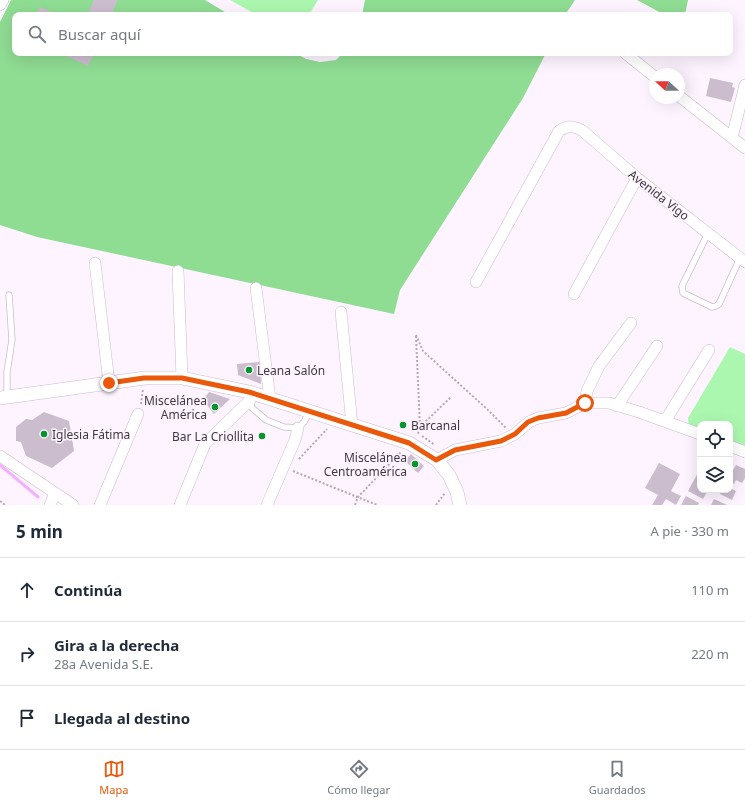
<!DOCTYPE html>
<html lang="es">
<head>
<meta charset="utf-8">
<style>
  :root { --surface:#fff; --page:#f6f6f7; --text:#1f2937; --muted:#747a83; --line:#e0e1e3; --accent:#ea580c }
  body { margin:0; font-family:"Noto Sans",sans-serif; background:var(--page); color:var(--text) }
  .controls { position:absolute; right:12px; bottom:12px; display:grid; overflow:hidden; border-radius:8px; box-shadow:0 4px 16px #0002 }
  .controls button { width:36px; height:36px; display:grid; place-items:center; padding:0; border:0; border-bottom:1px solid var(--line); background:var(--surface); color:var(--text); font:20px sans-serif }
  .compass { position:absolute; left:649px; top:68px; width:36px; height:36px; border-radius:50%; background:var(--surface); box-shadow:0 4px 16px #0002; rotate:291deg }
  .stop { position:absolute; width:12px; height:12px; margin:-9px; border:3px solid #ea580c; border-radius:50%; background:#fff }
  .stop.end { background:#ea580c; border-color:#fff; box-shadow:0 1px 4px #0008 }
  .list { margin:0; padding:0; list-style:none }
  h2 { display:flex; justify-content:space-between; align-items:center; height:52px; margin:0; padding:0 16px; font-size:17px }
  h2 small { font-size:13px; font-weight:400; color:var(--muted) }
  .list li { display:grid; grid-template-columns:26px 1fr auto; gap:12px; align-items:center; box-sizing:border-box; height:64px; padding:0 16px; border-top:1px solid var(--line) }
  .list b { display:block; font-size:15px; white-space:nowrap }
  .list p { margin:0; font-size:13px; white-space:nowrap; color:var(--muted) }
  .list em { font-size:13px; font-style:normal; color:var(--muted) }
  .icon { flex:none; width:22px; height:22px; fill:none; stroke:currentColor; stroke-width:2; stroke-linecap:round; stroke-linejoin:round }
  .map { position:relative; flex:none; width:745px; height:505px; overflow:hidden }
  .search { position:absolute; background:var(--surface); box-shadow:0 4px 16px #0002; left:12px; right:12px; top:12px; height:44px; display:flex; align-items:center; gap:10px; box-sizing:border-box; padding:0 14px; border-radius:8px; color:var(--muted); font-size:15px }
  .sheet { height:244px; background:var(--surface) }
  nav { display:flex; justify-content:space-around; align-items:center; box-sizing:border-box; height:56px; border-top:1px solid var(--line); background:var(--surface); font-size:11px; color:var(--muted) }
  nav a { display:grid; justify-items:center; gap:2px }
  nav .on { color:var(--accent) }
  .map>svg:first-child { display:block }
  .green { fill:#acf7b0 }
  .forest { fill:#8fdc93 }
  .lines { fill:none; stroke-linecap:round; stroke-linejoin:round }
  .stream { stroke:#f3b1ff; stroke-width:3 }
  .building { fill:#cbbcce }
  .service-casing { stroke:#cbbbcd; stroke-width:7 }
  .minor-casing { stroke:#cbbbcd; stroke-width:12 }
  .tertiary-casing { stroke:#cbbbcd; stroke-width:14 }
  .path { stroke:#b3abb4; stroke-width:2; stroke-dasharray:2 2; stroke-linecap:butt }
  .service { stroke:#fff; stroke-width:5.5 }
  .minor { stroke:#fff; stroke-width:11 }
  .tertiary { stroke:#fff; stroke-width:13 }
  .route { stroke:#ea580c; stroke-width:5 }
  .poi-dot { fill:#04962d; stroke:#fdf4ff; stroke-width:1.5 }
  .labels { text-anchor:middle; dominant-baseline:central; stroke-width:3; stroke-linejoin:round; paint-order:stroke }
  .street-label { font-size:12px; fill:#3f3940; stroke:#fdf4ff }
  .poi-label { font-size:12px; fill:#3f3940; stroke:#fdf4ff; text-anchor:start }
</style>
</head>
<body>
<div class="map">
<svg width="745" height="505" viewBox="0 0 745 505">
  <rect width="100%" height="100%" fill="#fdf4ff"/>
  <!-- green -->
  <path class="green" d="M230,0H318L309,15H257Z
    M730,347L745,354V452L730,446V424H700V434L689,429L688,418Z"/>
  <!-- forest -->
  <path class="forest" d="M11,0H205L230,15H15V53H295L306,59L320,62L336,60L343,53H546L523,98L400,290L394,314L37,237L0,225V22Z
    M365,0H575L565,15H362Z
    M637,0H688L685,15H665Z"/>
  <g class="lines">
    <!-- stream -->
    <path class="stream" d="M0,465L38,497"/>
  </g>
  <!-- building -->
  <path class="building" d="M94,0H118L111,15H87Z
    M40,7L52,12L50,15H36Z
    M60,53H94L88,66Z
    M710,78L733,83L732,87L735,88L731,102L706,96Z
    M260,362L261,384L238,375L237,364Z
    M209,392L230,399L214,414L203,400Z
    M44,412L69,421L74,451L52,468L26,456L21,442L16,441V427L26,419L32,420Z
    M411,454L424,466L418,473L405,461Z
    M659,463L680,474L671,491L681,496L676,505L666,499L662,505H652L658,495L645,488Z
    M736,465L745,469V478L742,483L736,480L734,484L730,481V475Z
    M700,469V490H708L703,499L688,491Z
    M730,488L736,491L732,500L720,494L722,490H730Z
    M686,496L699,503L698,505H681Z
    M714,499L727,505H711Z"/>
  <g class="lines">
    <defs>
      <path id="service" d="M708,233L682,286L683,293L712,307L716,306L719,304L740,258
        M7,397V372L12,340L9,295
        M250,399L252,408L266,420L284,427L298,428L304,422L309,412"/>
      <path id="minor" d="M0,5L3,0
        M625,53L655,77
        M679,96L745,148
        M732,138L745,85
        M95,263L109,383
        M178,271L182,378
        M476,282L559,131C568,125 574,126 583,131L637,178L745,262
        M256,288L270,399
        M574,294L637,178
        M341,312L352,425
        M585,403L587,391L599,366L631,323
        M617,406L657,346
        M665,421L709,350
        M730,446L745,452
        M0,456L73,505
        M437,460L455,450L501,441L515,434L529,422L538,418L566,413L585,403H609L639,412L700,434
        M50,505L55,493
        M100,505L138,414
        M180,505L205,444L250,400
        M267,505L295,440L298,428"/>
      <path id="tertiary" d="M0,398L145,378H182L249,392L409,443L437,460L449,475L457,492L460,505"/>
    </defs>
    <!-- service casing -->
    <use href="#service" class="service-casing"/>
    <!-- minor casing -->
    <use href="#minor" class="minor-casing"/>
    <!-- tertiary casing -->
    <use href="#tertiary" class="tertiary-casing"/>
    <!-- path -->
    <path class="path" d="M416,335L423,351L488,410L506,428
      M416,336L420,427L418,434
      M141,404L143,389
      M420,427L451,397
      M422,436L435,445
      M299,459L327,429
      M293,471L377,505
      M0,501L5,505
      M355,505L358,497L401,452
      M436,505L445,493"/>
    <!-- service -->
    <use href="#service" class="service"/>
    <!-- minor -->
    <use href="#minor" class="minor"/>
    <!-- tertiary -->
    <use href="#tertiary" class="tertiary"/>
  </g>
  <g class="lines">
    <!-- route -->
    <path class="route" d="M109,383L144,378H182L249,392L409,443L436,460L455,450L501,441L515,434L528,422L538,418L566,413L585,403"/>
  </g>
  <!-- markers -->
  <g class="poi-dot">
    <circle cx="249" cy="370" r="4"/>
    <circle cx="215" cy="407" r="4"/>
    <circle cx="403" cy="425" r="4"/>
    <circle cx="44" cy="434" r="4"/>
    <circle cx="262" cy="436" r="4"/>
    <circle cx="415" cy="464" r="4"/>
  </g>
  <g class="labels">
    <!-- street labels -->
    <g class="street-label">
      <text transform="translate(659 195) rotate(38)">Avenida Vigo</text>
    </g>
    <!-- poi labels -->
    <g class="poi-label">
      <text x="257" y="370">Leana Salón</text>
      <text x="207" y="400" text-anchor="end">Miscelánea<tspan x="207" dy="14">América</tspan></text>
      <text x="411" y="425">Barcanal</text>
      <text x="52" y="434">Iglesia Fátima</text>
      <text x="254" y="436" text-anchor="end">Bar La Criollita</text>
      <text x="407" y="457" text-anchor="end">Miscelánea<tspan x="407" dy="14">Centroamérica</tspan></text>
    </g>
  </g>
</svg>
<div class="controls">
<button><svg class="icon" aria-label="locate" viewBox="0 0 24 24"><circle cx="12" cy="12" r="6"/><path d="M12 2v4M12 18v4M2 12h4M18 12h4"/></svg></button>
<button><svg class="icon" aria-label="layers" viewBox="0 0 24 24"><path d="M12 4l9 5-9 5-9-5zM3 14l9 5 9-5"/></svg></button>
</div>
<svg class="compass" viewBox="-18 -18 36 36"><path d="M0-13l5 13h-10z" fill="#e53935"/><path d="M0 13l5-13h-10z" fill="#747a83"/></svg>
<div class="stop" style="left:585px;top:403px"></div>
<div class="stop end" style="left:109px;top:383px"></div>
<div class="search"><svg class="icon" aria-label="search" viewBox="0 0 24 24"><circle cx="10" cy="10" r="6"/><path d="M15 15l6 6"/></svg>Buscar aquí</div>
</div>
<section class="sheet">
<h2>5 min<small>A pie · 330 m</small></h2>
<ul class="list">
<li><svg class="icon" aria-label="ahead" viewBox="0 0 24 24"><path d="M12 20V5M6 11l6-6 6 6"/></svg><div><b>Continúa</b></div><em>110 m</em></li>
<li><svg class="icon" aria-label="right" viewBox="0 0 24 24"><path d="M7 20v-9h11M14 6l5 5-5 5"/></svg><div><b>Gira a la derecha</b><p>28a Avenida S.E.</p></div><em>220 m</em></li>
<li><svg class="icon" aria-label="arrive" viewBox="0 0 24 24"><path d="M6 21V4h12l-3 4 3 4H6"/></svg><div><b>Llegada al destino</b></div></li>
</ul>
</section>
<nav>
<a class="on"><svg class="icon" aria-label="map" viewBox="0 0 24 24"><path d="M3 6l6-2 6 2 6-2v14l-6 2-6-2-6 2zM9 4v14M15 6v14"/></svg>Mapa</a>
<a><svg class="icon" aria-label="directions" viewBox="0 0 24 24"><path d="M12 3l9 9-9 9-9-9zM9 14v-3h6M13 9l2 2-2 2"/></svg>Cómo llegar</a>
<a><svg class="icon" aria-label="saved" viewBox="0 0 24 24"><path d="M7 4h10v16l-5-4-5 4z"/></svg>Guardados</a>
</nav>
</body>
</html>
